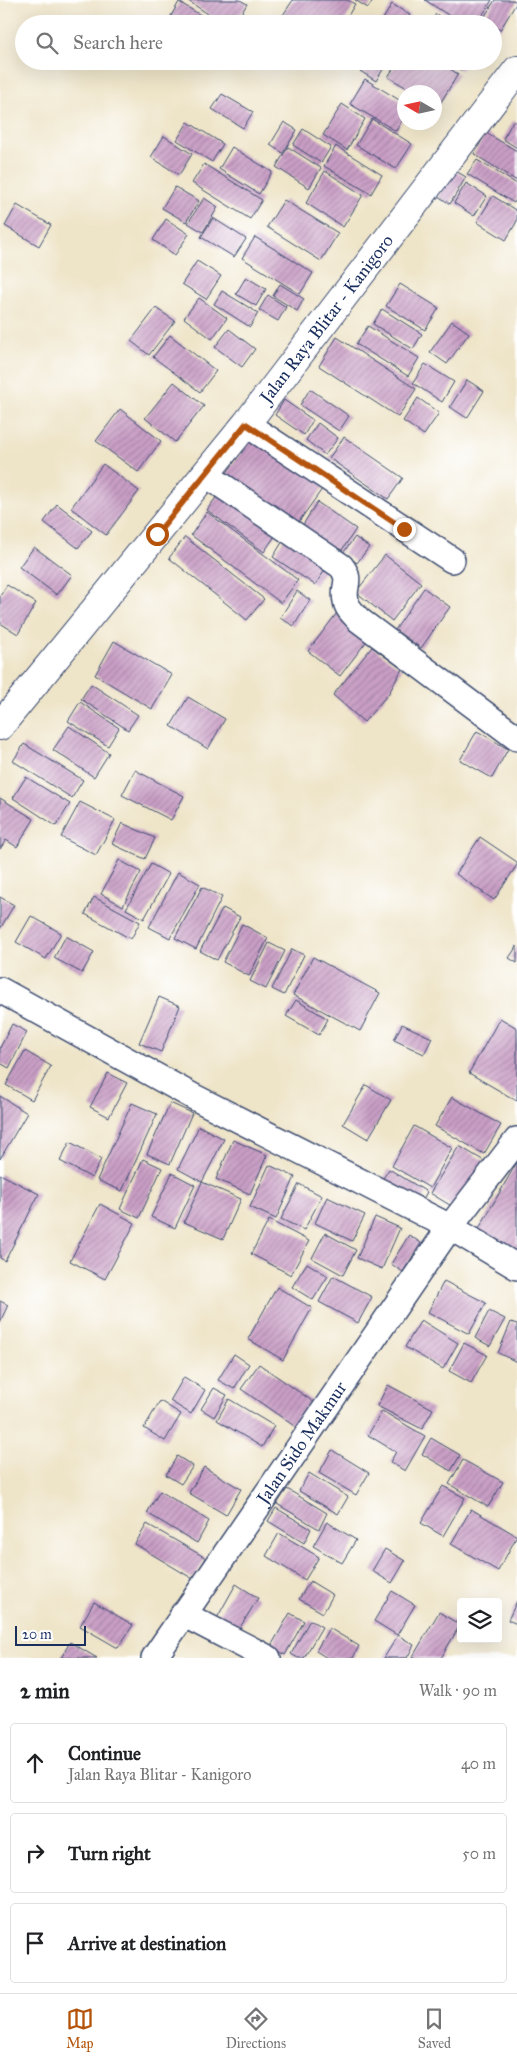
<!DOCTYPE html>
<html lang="en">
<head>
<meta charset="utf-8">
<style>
  :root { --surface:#fff; --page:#f6f6f6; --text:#202124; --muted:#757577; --line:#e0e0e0; --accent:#b45309 }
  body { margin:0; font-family:"IM FELL Great Primer",serif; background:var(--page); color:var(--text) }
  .controls { position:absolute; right:15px; bottom:15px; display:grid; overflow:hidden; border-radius:5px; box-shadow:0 5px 20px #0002 }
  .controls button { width:45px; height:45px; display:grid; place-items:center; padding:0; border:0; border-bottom:1px solid var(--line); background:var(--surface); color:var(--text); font:25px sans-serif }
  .compass { position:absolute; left:397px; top:85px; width:45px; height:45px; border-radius:50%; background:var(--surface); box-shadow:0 5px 20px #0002; rotate:279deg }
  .scale { position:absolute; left:15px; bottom:12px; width:71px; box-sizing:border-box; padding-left:5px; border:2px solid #1b2f5e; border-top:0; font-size:14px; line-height:18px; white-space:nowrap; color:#1b2f5e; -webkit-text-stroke:4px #fff; paint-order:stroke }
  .stop { position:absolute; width:15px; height:15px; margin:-11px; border:4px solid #b45309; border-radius:50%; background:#fff }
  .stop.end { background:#b45309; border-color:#fff; box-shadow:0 1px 5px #0008 }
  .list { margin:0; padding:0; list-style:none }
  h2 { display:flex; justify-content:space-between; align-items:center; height:65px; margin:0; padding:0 20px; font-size:21px }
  h2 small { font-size:16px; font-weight:400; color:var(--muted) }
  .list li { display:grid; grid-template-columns:32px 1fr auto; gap:15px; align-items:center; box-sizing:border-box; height:80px; margin:0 10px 10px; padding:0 10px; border:1px solid var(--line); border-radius:5px }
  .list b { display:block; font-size:19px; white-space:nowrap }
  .list p { margin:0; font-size:16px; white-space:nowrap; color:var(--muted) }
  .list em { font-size:16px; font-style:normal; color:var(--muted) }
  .icon { flex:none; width:28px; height:28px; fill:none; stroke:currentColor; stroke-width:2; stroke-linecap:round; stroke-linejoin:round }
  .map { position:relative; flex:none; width:517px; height:1658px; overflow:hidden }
  .search { position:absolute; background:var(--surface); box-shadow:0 5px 20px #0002; left:15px; right:15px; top:15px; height:55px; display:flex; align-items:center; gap:12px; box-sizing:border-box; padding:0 18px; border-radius:28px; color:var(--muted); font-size:19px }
  .sheet { height:335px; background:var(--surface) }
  nav { display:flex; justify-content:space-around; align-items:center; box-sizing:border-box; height:70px; border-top:1px solid var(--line); background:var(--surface); font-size:14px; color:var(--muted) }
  nav a { display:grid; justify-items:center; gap:2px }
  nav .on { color:var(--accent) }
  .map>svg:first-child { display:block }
  .building { fill:url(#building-hatch) }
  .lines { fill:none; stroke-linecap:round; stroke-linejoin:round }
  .minor-casing { stroke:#3b4a6e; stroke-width:28 }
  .secondary-casing { stroke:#3b4a6e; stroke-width:30 }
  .minor { stroke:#fff; stroke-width:25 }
  .secondary { stroke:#fff; stroke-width:28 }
  .route { stroke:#b45309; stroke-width:6 }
  .labels { text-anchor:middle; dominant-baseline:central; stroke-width:4.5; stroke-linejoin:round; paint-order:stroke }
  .street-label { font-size:18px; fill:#1b2f5e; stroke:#fff }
</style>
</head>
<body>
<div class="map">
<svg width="517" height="1658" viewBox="0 0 517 1658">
  <defs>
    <pattern id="building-hatch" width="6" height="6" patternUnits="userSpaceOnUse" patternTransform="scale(1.25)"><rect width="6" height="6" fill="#ca9fc6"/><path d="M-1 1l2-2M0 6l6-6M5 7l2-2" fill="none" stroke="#a382a4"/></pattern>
  </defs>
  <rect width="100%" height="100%" fill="#fff"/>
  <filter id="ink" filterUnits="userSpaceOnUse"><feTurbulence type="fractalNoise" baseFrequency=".02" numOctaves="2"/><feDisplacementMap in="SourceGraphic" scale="10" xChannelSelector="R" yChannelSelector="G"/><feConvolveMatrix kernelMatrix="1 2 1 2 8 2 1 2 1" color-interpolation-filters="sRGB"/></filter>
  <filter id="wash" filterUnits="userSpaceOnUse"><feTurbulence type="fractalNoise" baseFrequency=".0096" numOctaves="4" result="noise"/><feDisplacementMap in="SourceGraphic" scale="20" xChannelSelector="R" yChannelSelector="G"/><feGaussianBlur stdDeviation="1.12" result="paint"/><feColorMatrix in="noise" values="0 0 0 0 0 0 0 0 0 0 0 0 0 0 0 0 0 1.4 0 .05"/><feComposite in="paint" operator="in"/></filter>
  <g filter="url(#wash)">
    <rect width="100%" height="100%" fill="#eee4c8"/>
    <g id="blocks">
      <!-- building -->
      <path class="building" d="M187,0H240L247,4L235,24H223Z
        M293,0H347L355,4L343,24H298L283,15Z
        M355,0H373L368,8Z
        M425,0H492L480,19L488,24H462Z
        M495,0H513L517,2L500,30L493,24L483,19Z
        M179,2L215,24H168L167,23Z
        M392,4L410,15L404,24H380Z
        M436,14L452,24H430Z
        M344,61H388L376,81Z
        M398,61H437L458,74L438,107L434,105V92H414L388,77Z
        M446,61H466L461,70Z
        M365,79L404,103V117L396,131L350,104Z
        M222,94L253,112L243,128L212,109Z
        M342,104L365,119L347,150L323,135Z
        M372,119L412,144L396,169L356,145Z
        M513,121L517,123V148L503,139Z
        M188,122L223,144L212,162L177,140Z
        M284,122L297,130L283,153L270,145Z
        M303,129L331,147L321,163L293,145Z
        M486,133L517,151V181L474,154Z
        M164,136L192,154L179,175L151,157Z
        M336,146L382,175L371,194L324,166Z
        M232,147L272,172L259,194L219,169Z
        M288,147L321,168L309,188L276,167Z
        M477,160L517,184V198L514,203L467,174Z
        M204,164L262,200L250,219L192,183Z
        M454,170L466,177L450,204L438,196Z
        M325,171L363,195L343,227L306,203Z
        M466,183L487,196L474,216L454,203Z
        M175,187L199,201L186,222L162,208Z
        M493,196L517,211V221L506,240L477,222Z
        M204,198L218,207L203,232L188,223Z
        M284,200L338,233L321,261L267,227Z
        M17,205L51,225L39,246L5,226Z
        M213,218L246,239L234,257L201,237Z
        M166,219L189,234L175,255L153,240Z
        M255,237L313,273L300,294L242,258Z
        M197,261L221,276L206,299L182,284Z
        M246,277L266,289L256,306L236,294Z
        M280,284L304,299L297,311L273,296Z
        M400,284L439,308L425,330L386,306Z
        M222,291L258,313L250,327L214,304Z
        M268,295L286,307L278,321L259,310Z
        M199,298L227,318L212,339L184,318Z
        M156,308L175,321L149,355L131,341Z
        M382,309L422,334L413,349L373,324Z
        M452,321L469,333L447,364L430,352Z
        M368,326L419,358L408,376L356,344Z
        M229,329L255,349L242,367L215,347Z
        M170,335L216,371L200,392L153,357Z
        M337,337L416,389L398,417L319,366Z
        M425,364L454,382L442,402L413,383Z
        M467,380L484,391L467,418L450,407Z
        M174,382L204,406L175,442L145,418Z
        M310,389L349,416L339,431L300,405Z
        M418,398L439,413L424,435L403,421Z
        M284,400L313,420L304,435L275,415Z
        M120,409L161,441L138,472L96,441Z
        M318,423L338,438L325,455L306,440Z
        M253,435L325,485L295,527L224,477Z
        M344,437L403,478L388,499L329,458Z
        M103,464L139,491L106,535L71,508Z
        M220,492L277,533L264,552L207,510Z
        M317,502L356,529L340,553L301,528Z
        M57,504L92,531L78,548L44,522Z
        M207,512L298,580L281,603L191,535Z
        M286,536L329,564L315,585L273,557Z
        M185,537L264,599L247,620L169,558Z
        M355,537L369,547L357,563L343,553Z
        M34,547L72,575L57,595L19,567Z
        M385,555L421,583L392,621L356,592Z
        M7,585L36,603L18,634L0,623V596Z
        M424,588L450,607L421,648L395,630Z
        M297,591L310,600L294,626L280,618Z
        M337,613L369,638L340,676L308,651Z
        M114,641L172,675L152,709L95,675Z
        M372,647L402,669L389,693L364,722L333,695Z
        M91,684L138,715L128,730L81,699Z
        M188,697L225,719L208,749L171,726Z
        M80,702L119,728L108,746L68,721Z
        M69,726L109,753L94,777L53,750Z
        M477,731L508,749L492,778L460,760Z
        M24,744L83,780L72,798L13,761Z
        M135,770L184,796L171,820L122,795Z
        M26,777L70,804L56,826L13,798Z
        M0,798L34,819L17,847L6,840L0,849Z
        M80,802L115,820L96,855L61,837Z
        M122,823L155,838L145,859L112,844Z
        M480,837L517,862V865L494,900L456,874Z
        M119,860L141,872L123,906L101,894Z
        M151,864L169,874L144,919L126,909Z
        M178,872L200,884L170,938L149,927Z
        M202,887L222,897L196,949L175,938Z
        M0,897L14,905L0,929Z
        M94,897L140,922L131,939L85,914Z
        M223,908L240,917L217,960L200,951Z
        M31,916L61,933L46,959L16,942Z
        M242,924L268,938L249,976L223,962Z
        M66,936L94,952L82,973L54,958Z
        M269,943L285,951L266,989L250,981Z
        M517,946V963L509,958Z
        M292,949L304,955L284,995L272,989Z
        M313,957L380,993L360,1031L293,995Z
        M159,997L180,1006L161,1052L139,1043Z
        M296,1000L328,1019L319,1035L286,1016Z
        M500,1018L517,1028V1101L469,1073Z
        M12,1024L27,1032L9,1068L0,1063V1048Z
        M402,1024L432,1038L424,1054L394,1040Z
        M25,1051L51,1066L32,1100L6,1085Z
        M108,1073L127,1083L109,1117L90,1107Z
        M366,1085L391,1100L368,1139L343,1124Z
        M0,1096L27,1113L0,1159Z
        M452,1097L501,1125L484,1154L435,1126Z
        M132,1103L157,1114L122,1191L97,1180Z
        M170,1103L192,1113L170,1164L147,1154Z
        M199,1126L224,1139L202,1182L178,1169Z
        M414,1126L452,1148L430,1188L392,1166Z
        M233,1140L267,1155L250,1194L216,1179Z
        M70,1142L101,1159L92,1178L60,1161Z
        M459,1146L486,1162L458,1210L430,1193Z
        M143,1159L162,1168L139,1218L120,1209Z
        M517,1162V1255L477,1232Z
        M269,1165L295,1177L276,1219L250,1207Z
        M389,1169L427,1192L419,1206L380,1183Z
        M172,1173L195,1185L175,1228L151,1217Z
        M0,1174L39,1194L5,1261L0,1258Z
        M202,1182L241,1199L223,1239L184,1222Z
        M299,1184L322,1196L304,1230L281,1219Z
        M327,1197L365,1215L352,1241L315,1223Z
        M100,1204L135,1223L105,1279L70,1261Z
        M375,1217L400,1228L382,1269L357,1258Z
        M269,1220L309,1241L291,1275L251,1254Z
        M325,1233L356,1250L343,1275L312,1258Z
        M409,1235L421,1243L403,1272L391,1264Z
        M307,1263L328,1276L313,1300L292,1287Z
        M333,1276L372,1297L358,1323L319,1302Z
        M444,1281L486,1303L469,1334L428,1312Z
        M277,1287L312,1308L283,1360L248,1339Z
        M0,1301L8,1305L0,1322Z
        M489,1311L505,1319L490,1346L475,1338Z
        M421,1320L458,1343L443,1369L405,1347Z
        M511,1322L517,1324V1362L498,1353Z
        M464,1343L487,1355L471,1383L449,1371Z
        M234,1354L249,1364L234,1389L218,1380Z
        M259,1364L315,1403L297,1428L241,1389Z
        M184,1377L205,1390L191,1414L170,1401Z
        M388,1385L433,1409L422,1429L377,1406Z
        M214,1388L227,1395L214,1417L201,1409Z
        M229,1399L274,1426L262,1447L217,1420Z
        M160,1401L181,1414L165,1441L144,1428Z
        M382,1411L425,1436L405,1471L390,1462L396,1452L368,1435Z
        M431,1438L460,1455L451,1471L422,1454Z
        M332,1450L369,1473L356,1495L319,1473Z
        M177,1456L193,1466L181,1484L166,1475Z
        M463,1460L503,1482L488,1507L449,1484Z
        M204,1467L241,1489L226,1515L189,1493Z
        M309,1473L348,1497L338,1514L299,1491Z
        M443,1486L465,1498L443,1536L421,1523Z
        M287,1489L327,1513L319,1529L277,1504Z
        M160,1491L209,1521L197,1543L147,1513Z
        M276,1508L311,1529L304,1543L268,1521Z
        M471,1509L517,1536L498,1571L451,1544Z
        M327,1522L356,1540L342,1563L313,1546Z
        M147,1524L206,1558L193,1579L135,1544Z
        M279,1533L319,1557L305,1580L266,1556Z
        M385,1549L405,1561L392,1583L372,1571Z
        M310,1581L333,1595L323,1613L299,1599Z
        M236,1584L258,1598L238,1631L217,1618Z
        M392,1591L415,1605L397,1635L374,1621Z
        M517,1601V1624L508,1620Z
        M94,1602L133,1625L118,1648L80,1626Z
        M439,1612L460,1625L441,1658H412Z
        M290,1613L304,1621L285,1655L271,1646Z
        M310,1620L322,1627L304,1658H298L291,1654Z
        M329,1628L359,1646L353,1658H327L316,1651Z
        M398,1635L414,1645L407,1658H384Z
        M70,1642L97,1658H61Z"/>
    </g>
  </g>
  <g filter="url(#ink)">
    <use href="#blocks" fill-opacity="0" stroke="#3b4a6e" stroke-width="1"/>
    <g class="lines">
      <defs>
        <g id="minor">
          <path d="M246,424L452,560"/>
          <path d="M205,474L341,566C353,581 342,586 346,601C347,609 354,614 359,620L517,738"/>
          <path d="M0,990L194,1097L450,1227L517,1267"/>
          <path d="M183,1614L268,1658"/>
          <path id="s1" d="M154,1658L450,1227L517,1140"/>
        </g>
        <g id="secondary">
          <path id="s2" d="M0,726L246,424L517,70"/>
        </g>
      </defs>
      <!-- minor casing -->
      <use href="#minor" class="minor-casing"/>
      <!-- secondary casing -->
      <use href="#secondary" class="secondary-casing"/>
      <!-- minor -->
      <use href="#minor" class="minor"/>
      <!-- secondary -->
      <use href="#secondary" class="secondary"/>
    </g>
  </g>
  <g class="lines" filter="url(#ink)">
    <!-- route -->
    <path class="route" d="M157,534L246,424L404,529"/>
  </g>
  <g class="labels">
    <!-- street labels -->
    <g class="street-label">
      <text stroke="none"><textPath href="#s2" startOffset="522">Jalan Raya Blitar - Kanigoro</textPath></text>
      <text stroke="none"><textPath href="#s1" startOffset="261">Jalan Sido Makmur</textPath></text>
    </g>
  </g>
</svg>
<div class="controls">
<button><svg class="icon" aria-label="layers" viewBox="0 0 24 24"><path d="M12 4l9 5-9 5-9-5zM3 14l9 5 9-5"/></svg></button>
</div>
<svg class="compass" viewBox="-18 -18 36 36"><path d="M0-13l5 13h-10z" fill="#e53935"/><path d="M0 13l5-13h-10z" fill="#757577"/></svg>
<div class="scale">20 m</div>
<div class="stop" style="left:157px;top:534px"></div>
<div class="stop end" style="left:404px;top:529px"></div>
<div class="search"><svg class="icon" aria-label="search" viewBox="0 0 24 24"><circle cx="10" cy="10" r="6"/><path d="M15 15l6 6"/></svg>Search here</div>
</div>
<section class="sheet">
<h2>2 min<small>Walk · 90 m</small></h2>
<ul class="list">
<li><svg class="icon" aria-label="ahead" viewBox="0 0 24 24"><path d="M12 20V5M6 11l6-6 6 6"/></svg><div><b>Continue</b><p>Jalan Raya Blitar - Kanigoro</p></div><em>40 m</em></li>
<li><svg class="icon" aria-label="right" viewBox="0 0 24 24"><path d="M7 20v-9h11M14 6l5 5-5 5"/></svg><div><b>Turn right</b></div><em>50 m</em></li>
<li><svg class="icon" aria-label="arrive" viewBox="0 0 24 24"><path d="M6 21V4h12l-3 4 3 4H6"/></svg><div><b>Arrive at destination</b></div></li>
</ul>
</section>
<nav>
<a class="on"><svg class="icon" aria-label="map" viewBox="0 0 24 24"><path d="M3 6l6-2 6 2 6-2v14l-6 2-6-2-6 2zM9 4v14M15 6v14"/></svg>Map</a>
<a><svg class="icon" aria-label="directions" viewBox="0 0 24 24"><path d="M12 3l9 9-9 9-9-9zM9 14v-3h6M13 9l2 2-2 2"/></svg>Directions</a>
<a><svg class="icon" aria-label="saved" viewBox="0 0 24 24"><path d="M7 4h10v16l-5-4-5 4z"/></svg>Saved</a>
</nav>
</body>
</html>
